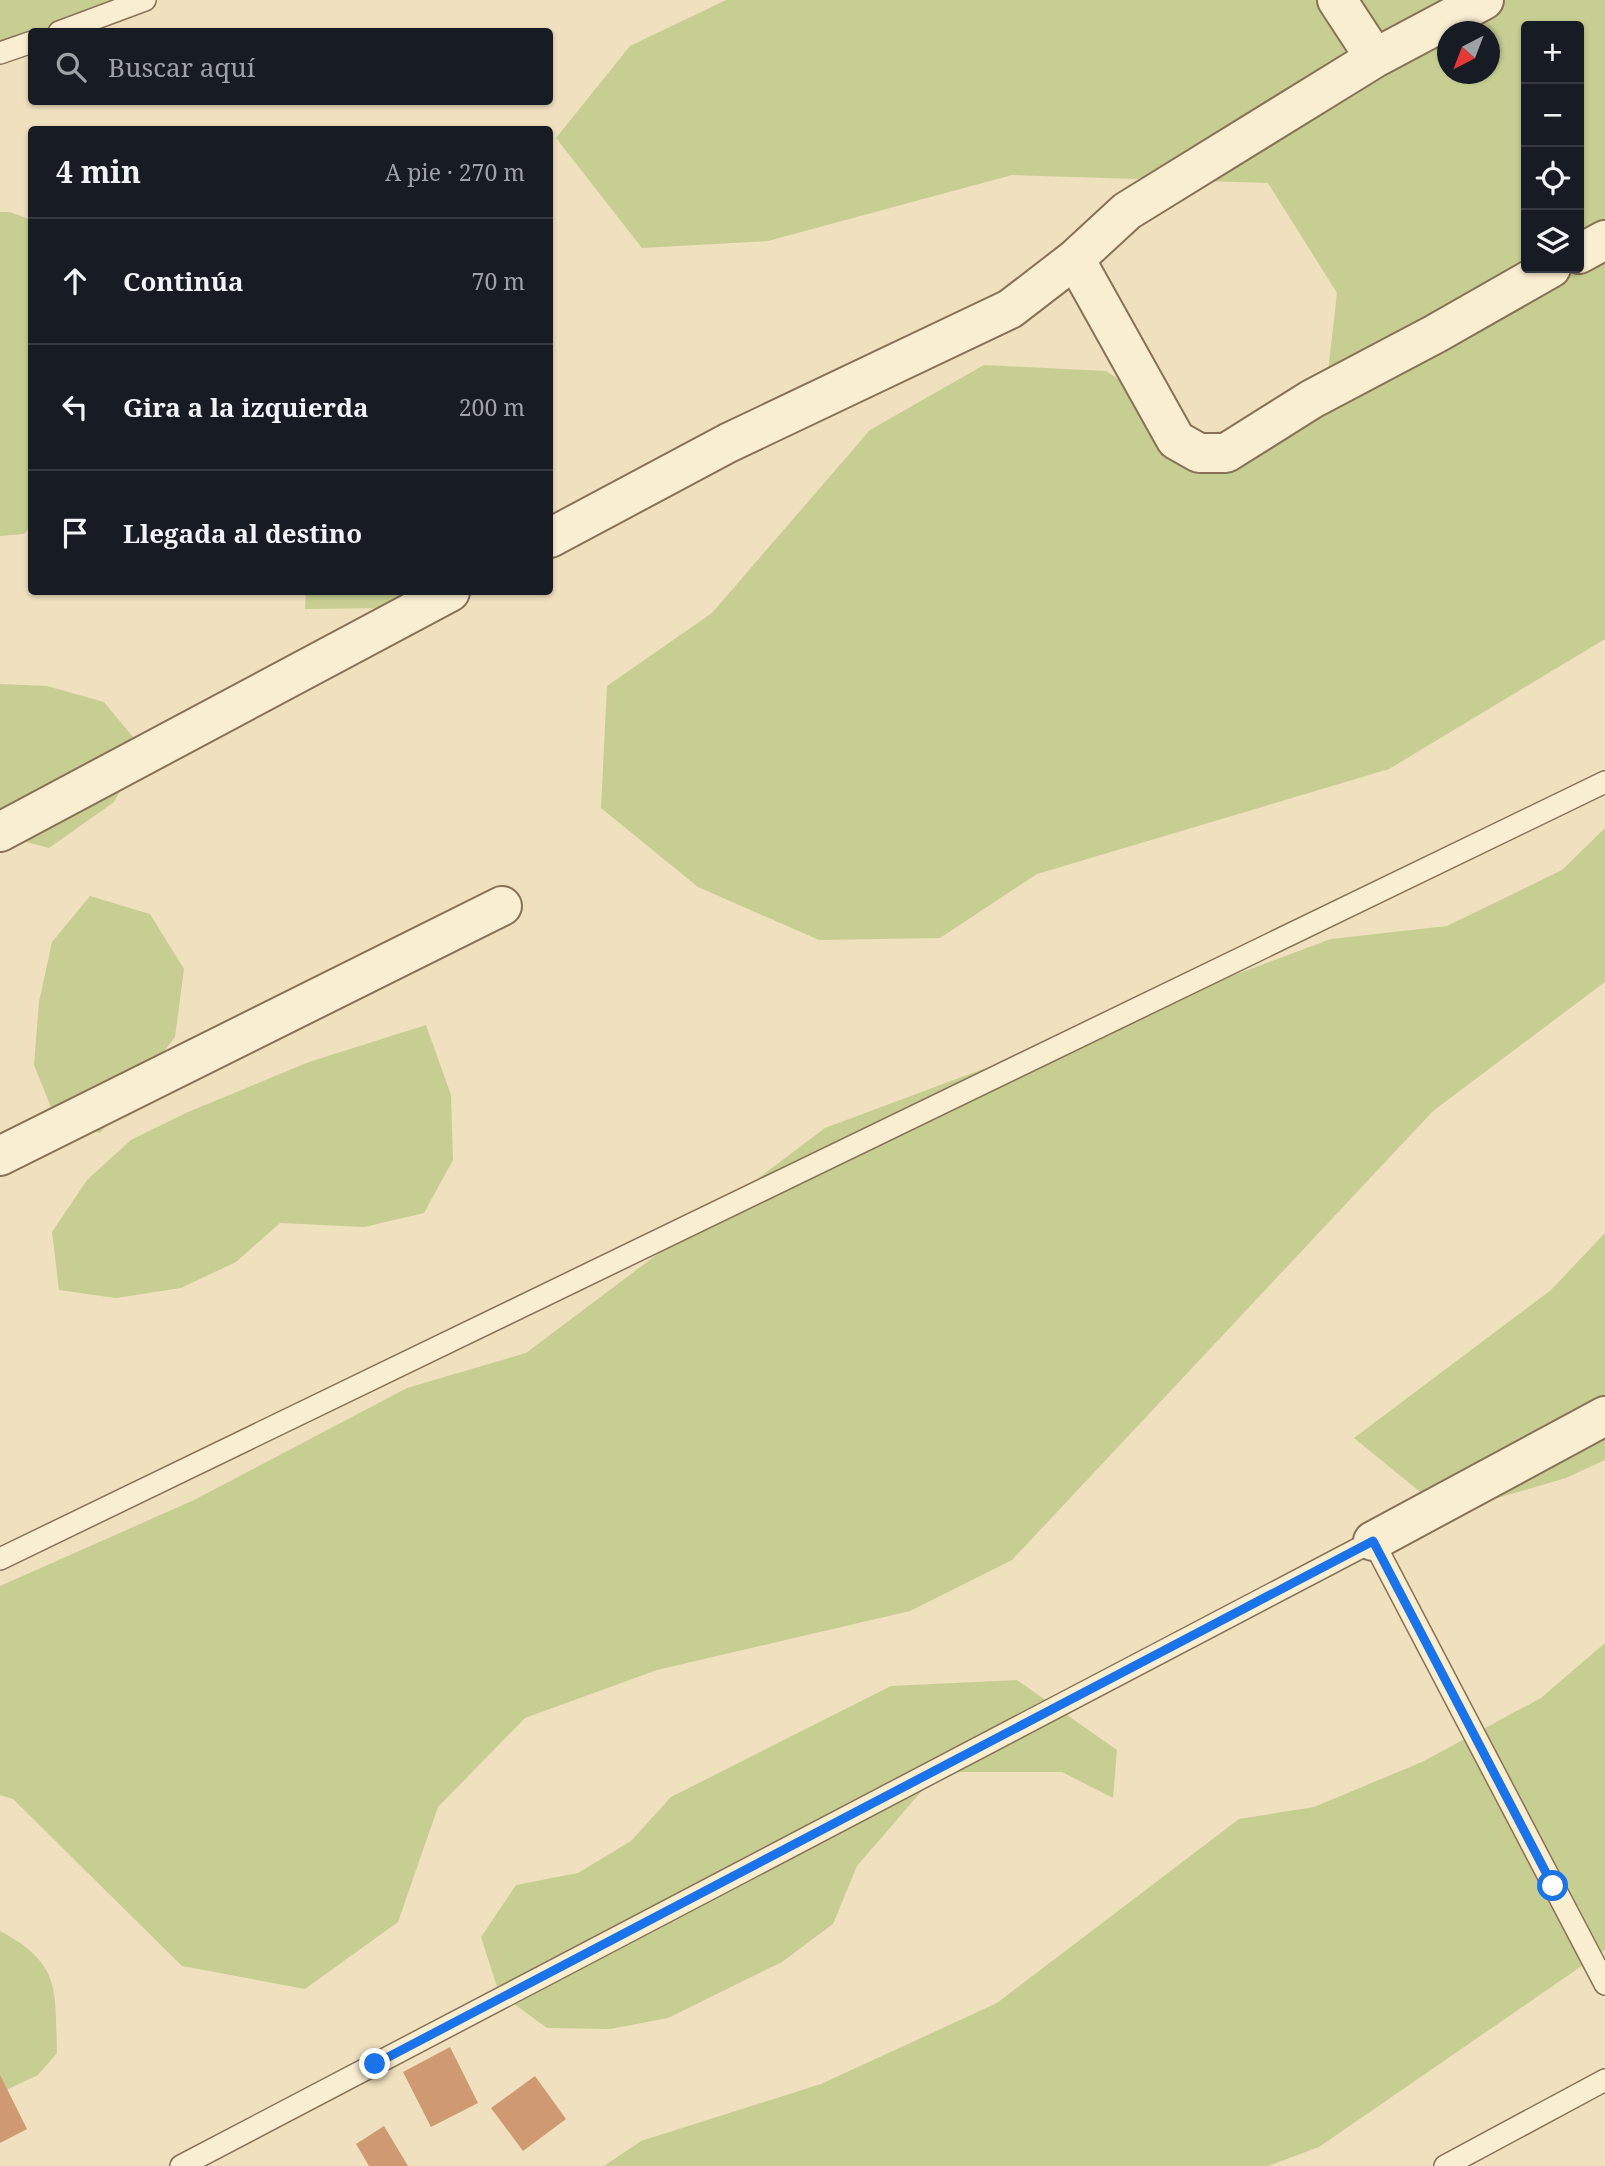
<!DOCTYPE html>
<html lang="es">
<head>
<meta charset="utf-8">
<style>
  :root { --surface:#171b24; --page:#20242c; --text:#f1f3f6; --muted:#9ea1a6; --line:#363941 }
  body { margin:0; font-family:"Noto Serif",serif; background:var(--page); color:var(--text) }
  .controls { position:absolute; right:21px; top:21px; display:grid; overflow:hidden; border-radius:7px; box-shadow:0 2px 5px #0004 }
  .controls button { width:63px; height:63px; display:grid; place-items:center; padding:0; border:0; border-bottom:2px solid var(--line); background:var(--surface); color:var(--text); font:35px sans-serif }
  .compass { position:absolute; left:1437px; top:21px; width:63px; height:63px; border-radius:50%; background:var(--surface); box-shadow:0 2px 5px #0004; rotate:222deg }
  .stop { position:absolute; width:21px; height:21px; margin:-16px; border:5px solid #1a73e8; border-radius:50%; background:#fff }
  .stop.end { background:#1a73e8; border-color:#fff; box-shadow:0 2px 7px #0008 }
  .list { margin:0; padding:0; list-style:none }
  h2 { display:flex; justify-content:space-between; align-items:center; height:91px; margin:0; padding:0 28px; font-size:30px }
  h2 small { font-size:23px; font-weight:400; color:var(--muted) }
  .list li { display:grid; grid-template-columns:46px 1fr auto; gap:21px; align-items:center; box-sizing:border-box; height:126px; padding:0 28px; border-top:2px solid var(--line) }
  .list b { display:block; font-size:26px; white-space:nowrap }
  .list em { font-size:23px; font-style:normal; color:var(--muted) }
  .icon { flex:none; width:38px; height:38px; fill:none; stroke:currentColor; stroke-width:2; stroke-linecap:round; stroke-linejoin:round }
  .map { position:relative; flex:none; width:1605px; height:2166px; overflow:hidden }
  .search { position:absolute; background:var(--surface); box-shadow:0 2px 5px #0004; left:28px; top:28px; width:525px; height:77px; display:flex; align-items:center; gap:18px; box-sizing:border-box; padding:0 24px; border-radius:7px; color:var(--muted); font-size:26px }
  .panel { position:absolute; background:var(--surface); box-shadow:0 2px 5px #0004; left:28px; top:126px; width:525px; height:469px; border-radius:7px }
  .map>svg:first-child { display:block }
  .green { fill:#c7ce92; fill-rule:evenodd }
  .building { fill:#cf9972 }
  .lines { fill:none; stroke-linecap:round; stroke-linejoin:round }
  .lane-casing { stroke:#887156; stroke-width:24 }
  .street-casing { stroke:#887156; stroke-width:42 }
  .lane { stroke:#faeed1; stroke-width:21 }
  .street { stroke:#faeed1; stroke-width:38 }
  .route { stroke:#1a73e8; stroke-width:9 }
</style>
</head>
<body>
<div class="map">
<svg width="1605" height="2166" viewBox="0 0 1605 2166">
  <rect width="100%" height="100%" fill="#efe0be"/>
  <!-- green -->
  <path class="green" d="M0,0H154L65,31L32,32L31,43L0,54Z
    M726,0H1605V639L1389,769L1037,874L940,938L819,940L698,887L601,808L607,686L712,613L870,430L984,365L1106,371L1202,434L1323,415L1337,293L1268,183L1012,175L768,241L642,248L556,138L630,46ZM1526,26H1579V268H1526ZM1448,32H1490V74H1448Z
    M0,212H10L31,220L32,525L24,534L0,536Z
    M306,592H411L397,608L305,609Z
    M0,684L47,686L104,702L143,749L114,802L49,848L0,835Z
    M1605,828V982L1433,1111L1012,1560L910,1611L657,1670L525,1718L438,1807L398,1922L305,1989L182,1966L13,1799L0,1795V1586L194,1500L407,1388L526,1353L825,1128L1331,939L1447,926L1562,870Z
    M90,896L150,914L184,969L175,1037L100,1133L55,1117L34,1065L39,1002L52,942Z
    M426,1025L451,1095L453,1160L424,1213L364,1227L280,1223L236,1262L181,1288L116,1298L59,1290L52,1232L87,1180L131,1140L188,1112L309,1062Z
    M1605,1233V1460L1566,1478L1446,1513L1354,1438L1551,1290Z
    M1605,1643V1950L1319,2147L1268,2166H604L641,2141L821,2084L997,2003L1239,1819L1314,1807L1422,1762L1541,1698Z
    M1017,1680L1117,1750L1113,1798L1062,1772H938L857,1866L833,1924L782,1962L668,2018L610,2029L547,2028L499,1993L481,1937L516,1885L578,1873L631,1841L671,1797L891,1686Z
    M0,1931C62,1964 55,1990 57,2053L38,2075L0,2093Z"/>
  <!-- building -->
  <path class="building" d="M450,2047L478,2103L431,2127L403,2072Z
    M0,2075L27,2129L0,2143Z
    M535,2076L566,2119L523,2151L491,2108Z
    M384,2126L408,2166H369L356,2144Z"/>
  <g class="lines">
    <defs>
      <path id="lane" d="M59,32L145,0
        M0,53L32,42
        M0,1559L1605,782
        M181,2166L1373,1541L1605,1984
        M1445,2166L1605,2080"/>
      <path id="street" d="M1375,58L1484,0
        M1579,254L1605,240
        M1075,259L1176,440L1199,453H1226L1312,399L1435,334L1551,268
        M550,538L728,443L1010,309L1075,259L1127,211L1375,58L1337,0
        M0,832L450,592
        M0,1156L502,906
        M1373,1541L1605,1416"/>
    </defs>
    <!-- lane casing -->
    <use href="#lane" class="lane-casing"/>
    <!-- street casing -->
    <use href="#street" class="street-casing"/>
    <!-- lane -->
    <use href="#lane" class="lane"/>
    <!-- street -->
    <use href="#street" class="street"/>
  </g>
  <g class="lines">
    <!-- route -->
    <path class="route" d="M375,2064L1373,1541L1553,1886"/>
  </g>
</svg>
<div class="controls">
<button>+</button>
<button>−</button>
<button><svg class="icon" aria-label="locate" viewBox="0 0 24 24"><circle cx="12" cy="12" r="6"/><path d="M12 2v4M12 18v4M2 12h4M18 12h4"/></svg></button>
<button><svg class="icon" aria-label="layers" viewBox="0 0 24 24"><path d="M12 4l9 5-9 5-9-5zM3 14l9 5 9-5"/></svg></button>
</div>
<svg class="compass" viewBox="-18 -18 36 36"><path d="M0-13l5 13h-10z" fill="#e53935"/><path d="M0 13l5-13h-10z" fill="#9ea1a6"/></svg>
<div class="stop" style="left:1553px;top:1886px"></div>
<div class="stop end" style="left:375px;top:2064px"></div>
<div class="search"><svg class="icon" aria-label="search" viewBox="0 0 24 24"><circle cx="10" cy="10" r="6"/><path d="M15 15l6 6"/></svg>Buscar aquí</div>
<section class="panel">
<h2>4 min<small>A pie · 270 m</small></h2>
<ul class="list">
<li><svg class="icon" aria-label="ahead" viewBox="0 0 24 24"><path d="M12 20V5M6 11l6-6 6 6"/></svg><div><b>Continúa</b></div><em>70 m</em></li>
<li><svg class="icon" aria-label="left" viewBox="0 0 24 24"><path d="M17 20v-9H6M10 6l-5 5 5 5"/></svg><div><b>Gira a la izquierda</b></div><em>200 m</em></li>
<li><svg class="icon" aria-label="arrive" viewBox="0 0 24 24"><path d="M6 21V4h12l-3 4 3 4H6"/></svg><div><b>Llegada al destino</b></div></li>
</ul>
</section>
</div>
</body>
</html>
